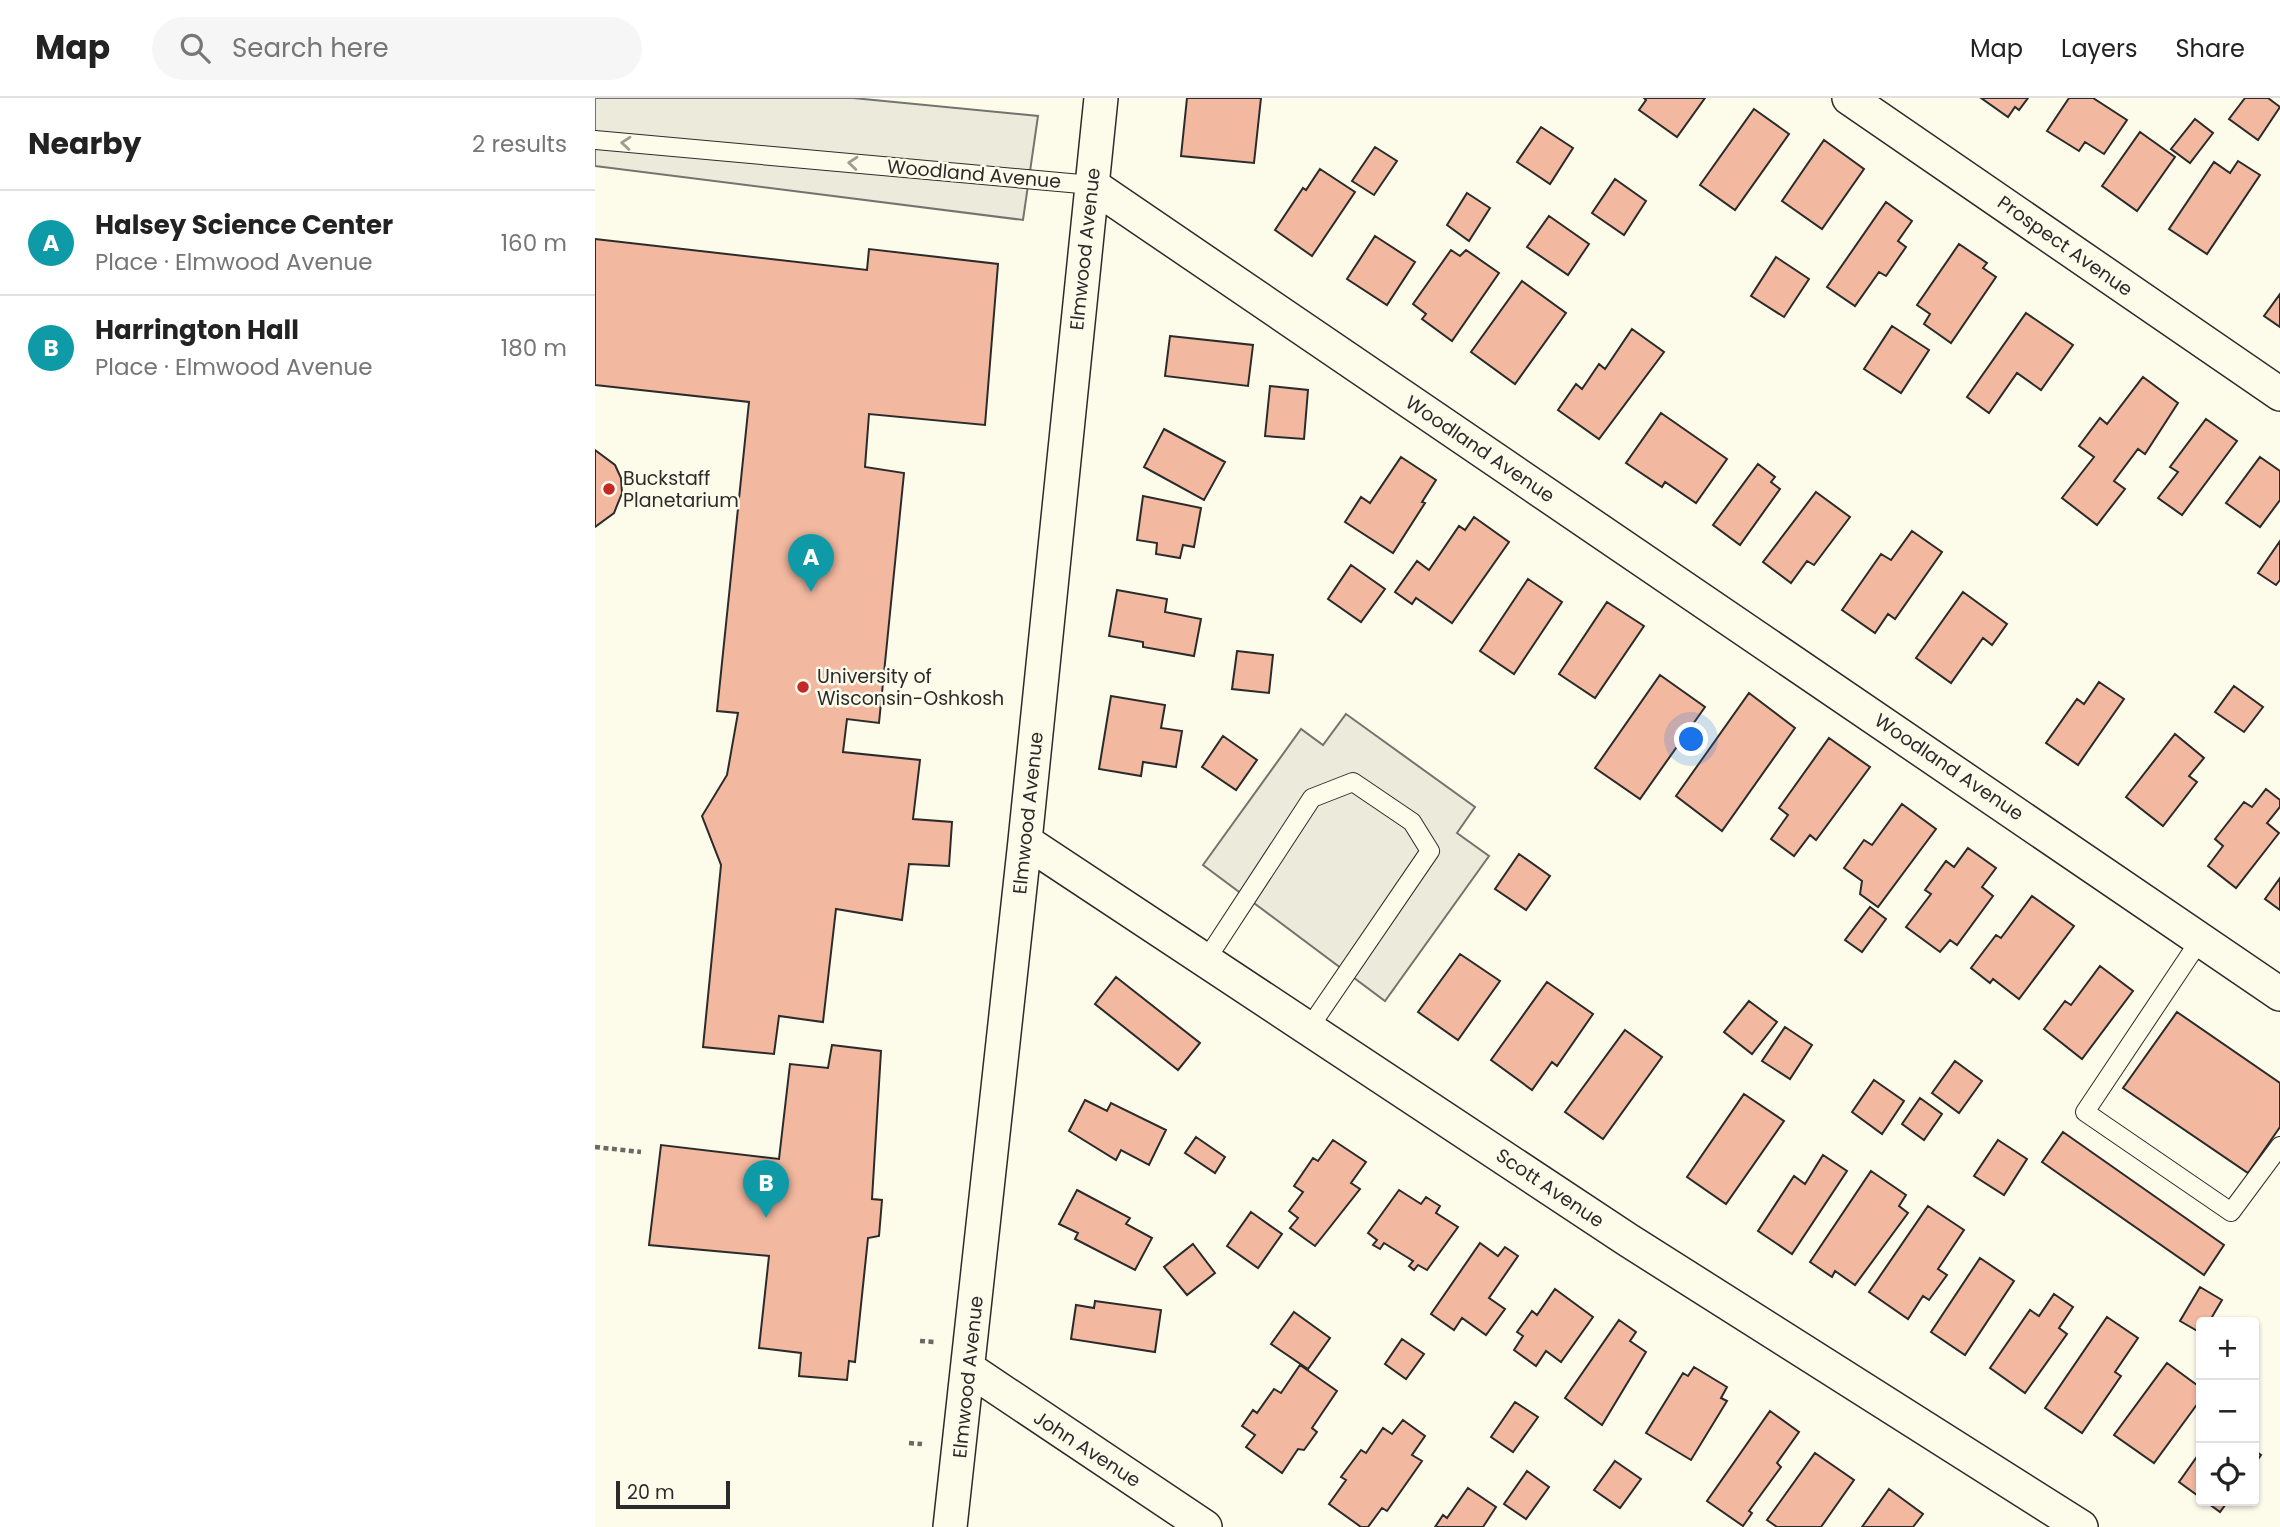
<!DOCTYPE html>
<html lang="en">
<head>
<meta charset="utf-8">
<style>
  :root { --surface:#fff; --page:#f6f6f6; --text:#222; --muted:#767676; --line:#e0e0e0; --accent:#1a73e8 }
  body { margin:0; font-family:Poppins,sans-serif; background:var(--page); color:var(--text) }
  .controls { position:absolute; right:21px; bottom:21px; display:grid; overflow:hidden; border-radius:7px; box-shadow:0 2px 5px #0004 }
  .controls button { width:63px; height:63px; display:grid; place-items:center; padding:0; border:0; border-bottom:2px solid var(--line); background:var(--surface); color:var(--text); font:35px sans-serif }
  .scale { position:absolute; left:21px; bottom:18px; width:114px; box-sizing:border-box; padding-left:7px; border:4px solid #2b2b2b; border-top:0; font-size:19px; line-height:24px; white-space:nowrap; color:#2b2b2b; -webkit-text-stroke:5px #fdfbea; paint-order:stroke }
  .you { position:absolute; left:1097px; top:642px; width:24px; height:24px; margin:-18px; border:5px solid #fff; border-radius:50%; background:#1a73e8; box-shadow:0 0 0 10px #1a73e833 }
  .badge { display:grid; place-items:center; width:46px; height:46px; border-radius:50%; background:var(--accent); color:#fff; font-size:23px; font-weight:700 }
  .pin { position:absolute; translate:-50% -58px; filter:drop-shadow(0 2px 4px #0008) }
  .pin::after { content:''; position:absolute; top:37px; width:24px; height:21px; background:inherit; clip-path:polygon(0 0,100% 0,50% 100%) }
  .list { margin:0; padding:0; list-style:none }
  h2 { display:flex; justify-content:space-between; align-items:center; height:91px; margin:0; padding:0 28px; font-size:30px }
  h2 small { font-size:23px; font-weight:400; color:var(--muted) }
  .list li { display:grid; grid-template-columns:46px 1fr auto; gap:21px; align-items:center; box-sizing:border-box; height:105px; padding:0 28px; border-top:2px solid var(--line) }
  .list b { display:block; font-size:26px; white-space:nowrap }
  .list p { margin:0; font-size:23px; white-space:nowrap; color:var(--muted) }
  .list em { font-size:23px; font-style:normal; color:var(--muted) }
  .icon { flex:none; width:38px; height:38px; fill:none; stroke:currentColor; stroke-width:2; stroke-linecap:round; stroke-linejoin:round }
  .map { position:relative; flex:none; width:1685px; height:1429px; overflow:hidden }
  header { display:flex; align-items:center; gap:42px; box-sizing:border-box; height:98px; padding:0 35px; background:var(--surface); border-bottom:2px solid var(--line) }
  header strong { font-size:33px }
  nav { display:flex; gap:38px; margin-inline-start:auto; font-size:24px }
  .search { width:490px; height:63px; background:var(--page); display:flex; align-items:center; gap:18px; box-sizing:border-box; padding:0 24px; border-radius:38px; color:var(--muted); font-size:26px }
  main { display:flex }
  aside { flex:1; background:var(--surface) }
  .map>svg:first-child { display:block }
  .parking { fill:#eceadb; stroke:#74746e; stroke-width:2 }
  .building { fill:#f2b8a0; stroke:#2b2b2b; stroke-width:2 }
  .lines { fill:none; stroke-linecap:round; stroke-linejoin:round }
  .lane-casing { stroke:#2b2b2b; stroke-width:20 }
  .street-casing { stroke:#2b2b2b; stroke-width:36 }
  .path { stroke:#6a6964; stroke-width:4.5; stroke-dasharray:5 3.5; stroke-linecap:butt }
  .lane { stroke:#fdfbea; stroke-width:18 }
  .street { stroke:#fdfbea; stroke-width:33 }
  .oneway { stroke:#9e9d94 }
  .poi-dot { fill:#c62828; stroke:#fdfbea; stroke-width:2.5 }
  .labels { text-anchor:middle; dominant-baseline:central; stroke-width:5; stroke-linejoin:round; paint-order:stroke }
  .street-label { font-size:19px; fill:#2b2b2b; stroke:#fdfbea }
  .poi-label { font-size:19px; fill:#2b2b2b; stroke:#fdfbea; text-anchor:start }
</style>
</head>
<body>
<header>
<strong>Map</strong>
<div class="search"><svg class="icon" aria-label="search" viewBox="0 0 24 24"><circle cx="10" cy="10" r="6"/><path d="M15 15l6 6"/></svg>Search here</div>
<nav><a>Map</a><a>Layers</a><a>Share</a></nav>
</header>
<main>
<aside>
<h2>Nearby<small>2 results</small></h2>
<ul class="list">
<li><span class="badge" style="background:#0f9aa8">A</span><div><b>Halsey Science Center</b><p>Place · Elmwood Avenue</p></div><em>160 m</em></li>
<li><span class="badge" style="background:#0f9aa8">B</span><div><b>Harrington Hall</b><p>Place · Elmwood Avenue</p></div><em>180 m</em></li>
</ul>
</aside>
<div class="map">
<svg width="1685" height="1429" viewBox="0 0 1685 1429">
  <rect width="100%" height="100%" fill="#fdfbea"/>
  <!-- parking -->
  <path class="parking" d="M0,0H258L443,18L428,122L0,68Z
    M751,616L880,709L862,735L894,758L790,903L608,767L706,631L728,647Z"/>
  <!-- building -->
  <path class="building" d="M592,0H666L659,65L586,58Z
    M1049,0H1110L1082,39L1044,12L1051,2Z
    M1386,0H1433L1424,12L1420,9L1413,19Z
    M1474,0H1498L1532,22L1509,56L1490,44L1484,53L1452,33Z
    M1650,0H1673L1685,9L1663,42L1634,21Z
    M1159,11L1194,36L1140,112L1105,87Z
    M1600,21L1618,35L1595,65L1576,51Z
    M946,29L978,50L955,86L922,64Z
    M1545,34L1580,59L1542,113L1507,88Z
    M1229,42L1269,71L1227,131L1187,103Z
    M780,49L802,63L779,97L757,83Z
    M1643,63L1665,77L1612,156L1574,131L1619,64L1635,75Z
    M725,71L760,94L717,158L680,132L708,90L711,92Z
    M1020,81L1051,103L1029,137L997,115Z
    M872,95L895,110L874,143L852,127Z
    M1291,104L1317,123L1303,143L1311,149L1291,178L1284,174L1260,208L1232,189Z
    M954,118L994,146L973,177L932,149Z
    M780,138L820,164L792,207L752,181Z
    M0,141L272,172L274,151L403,166L390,327L274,316L270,369L309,375L284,625L252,621L248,654L325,662L318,721L357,724L354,768L314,766L307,822L241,811L228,924L184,918L179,956L108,949L126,767L107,718L132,677L143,615L122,613L154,304L0,287Z
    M1364,146L1392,165L1388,170L1401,179L1356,245L1329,226L1335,216L1322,207Z
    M856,152L865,158L871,152L904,175L857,243L827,221L831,216L818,206Z
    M1181,159L1214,181L1189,219L1156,198Z
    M927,183L971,215L920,286L876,254Z
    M1685,196V229L1669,218Z
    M1431,215L1478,247L1446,292L1422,275L1394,315L1372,299Z
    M1297,228L1334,252L1306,295L1269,271Z
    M1037,231L1069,254L1004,341L963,312L981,286L987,291L1004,266L1010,271Z
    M575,238L658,247L653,288L570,278Z
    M1548,279L1583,305L1550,356L1543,351L1519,383L1530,391L1502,427L1467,400L1499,359L1484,348L1505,320L1512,326Z
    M675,288L713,292L709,341L670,338Z
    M1066,315L1132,361L1101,405L1070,384L1067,389L1031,365Z
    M1611,321L1642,343L1587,417L1563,400L1583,374L1575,369Z
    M569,331L630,364L609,402L549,369Z
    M0,352L20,367L26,380L27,395L19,415L0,429Z
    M806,359L841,382L827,404L830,405L798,455L750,424L766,399L775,405Z
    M1665,359L1685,373V402L1665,429L1631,405Z
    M1163,366L1180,379L1176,384L1185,391L1145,447L1118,427Z
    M1221,394L1255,419L1219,467L1212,463L1196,485L1168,464Z
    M548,398L606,410L599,449L588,447L585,460L561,456L562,445L542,442Z
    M879,419L914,444L857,525L821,500L817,506L800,494L822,463L834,472L864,428L870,432Z
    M1317,433L1347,454L1300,521L1293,516L1280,535L1247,512L1286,456L1296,462Z
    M1685,443V482L1681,487L1663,475Z
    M756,467L790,491L766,524L733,501Z
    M933,481L967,504L919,576L885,553Z
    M522,492L572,501L570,514L606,521L599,558L548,549V544L514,538Z
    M1368,494L1412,526L1397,547L1388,540L1356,585L1321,560Z
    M1012,504L1049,528L1000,600L964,576Z
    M642,553L678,557L674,595L637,591Z
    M1065,577L1110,609L1045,701L1000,670Z
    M1504,584L1529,601L1483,667L1451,645L1482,601L1489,606Z
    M1639,588L1668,609L1649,634L1620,614Z
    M1154,595L1200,630L1127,733L1081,698Z
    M516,598L570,607L566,630L587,633L581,669L548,664L546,678L504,671Z
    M1580,636L1609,660L1594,678L1602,684L1568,728L1531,699Z
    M628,638L662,662L641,692L607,669Z
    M1234,640L1275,669L1221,742L1215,737L1199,758L1176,741L1193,717L1184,710Z
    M1671,691L1685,702V709L1672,725L1684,735L1641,790L1613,768L1628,748L1620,741L1649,704L1657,709Z
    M1307,706L1341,731L1283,809L1265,796L1267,783L1249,770L1269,742L1277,747Z
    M1373,750L1401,770L1387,789L1398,798L1362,847L1355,842L1345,854L1311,829L1336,796L1330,792L1351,763L1359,769Z
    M924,756L955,778L931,812L900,791Z
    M1685,780V812L1670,801Z
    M1437,798L1479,828L1424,901L1398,881L1395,885L1376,870L1401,837L1406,840Z
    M1275,809L1291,821L1267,854L1250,842Z
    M865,856L905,883L863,942L823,914Z
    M1505,868L1538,893L1487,961L1449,931L1470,903L1476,907Z
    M521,879L605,945L583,972L500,906Z
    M952,884L998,916L962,968L957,964L937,992L896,962Z
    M1154,903L1182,924L1157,956L1129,934Z
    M1582,914L1685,985V1029L1653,1075L1528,990Z
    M1190,929L1217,947L1195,981L1167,963Z
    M1030,932L1067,959L1008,1041L970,1014Z
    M237,947L286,953L277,1101L287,1102L284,1138L273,1140L260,1264L254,1263L252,1282L204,1278L206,1255L164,1250L174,1158L54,1147L66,1047L184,1061L195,966L233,970Z
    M1360,963L1387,983L1364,1015L1337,995Z
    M1279,982L1309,1003L1287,1036L1257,1014Z
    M1149,996L1189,1023L1131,1106L1092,1079Z
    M1325,1000L1347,1016L1329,1042L1307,1026Z
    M490,1002L512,1013L516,1005L571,1032L554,1067L526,1052L521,1062L474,1033Z
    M1468,1034L1629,1147L1609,1177L1447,1064Z
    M601,1039L630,1059L620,1075L590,1055Z
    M738,1042L771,1064L756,1085L765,1091L720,1148L695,1130L703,1120L694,1113L708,1094L699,1088L718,1060L723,1063Z
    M1403,1042L1432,1061L1409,1097L1379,1078Z
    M1228,1057L1252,1073L1197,1156L1163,1133L1199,1078L1210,1086Z
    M1276,1073L1311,1097L1304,1108L1313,1115L1260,1187L1240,1173L1237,1179L1215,1164Z
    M482,1092L535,1120L531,1126L557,1140L540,1172L480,1141L483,1135L464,1126Z
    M804,1092L826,1106L831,1099L845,1108L841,1115L863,1129L832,1172L823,1167L819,1172L814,1168L818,1163L789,1145L785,1151L778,1147L782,1142L773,1135Z
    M1333,1108L1369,1132L1343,1171L1352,1177L1334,1202L1328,1198L1313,1221L1274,1194Z
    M656,1114L687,1136L663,1170L632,1148Z
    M885,1145L903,1158L910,1149L923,1158L894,1200L910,1211L891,1237L867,1220L859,1232L836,1216Z
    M598,1146L620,1175L592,1197L569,1169Z
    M1385,1160L1419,1183L1370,1257L1336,1234Z
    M1605,1189L1627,1202L1614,1224H1606V1235L1585,1223Z
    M960,1191L998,1219L966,1264L951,1253L941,1268L919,1252L928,1238L922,1234L937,1213L942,1217Z
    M1459,1196L1478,1209L1464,1230L1472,1236L1430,1295L1395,1270L1435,1212L1444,1218Z
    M500,1203L566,1212L560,1254L476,1241L481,1207L499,1210Z
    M699,1214L735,1240L713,1271L676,1246Z
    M1512,1219L1543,1240L1520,1274L1526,1278L1487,1335L1450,1310Z
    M1024,1222L1041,1234L1035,1243L1051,1254L1007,1327L970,1300Z
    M807,1241L829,1256L811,1281L790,1266Z
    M1572,1265L1606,1290V1301L1559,1365L1519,1337Z
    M705,1267L742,1293L717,1330L722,1334L709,1352L703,1351L687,1375L651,1349L660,1337L647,1328L658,1312L662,1315L679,1291L686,1295Z
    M1099,1269L1132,1289L1126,1300L1132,1303L1096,1362L1051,1335L1088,1275L1093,1278Z
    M920,1304L943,1319L918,1354L896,1339Z
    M1175,1313L1204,1334L1182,1365L1186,1369L1154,1413L1157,1415L1148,1428L1112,1403Z
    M808,1322L830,1338L817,1357L827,1363L792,1413L787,1410L773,1429H766L734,1406L751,1382L746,1379L766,1352L771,1355L788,1330L797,1336Z
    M1659,1352L1666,1357L1659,1367Z
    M1606,1353V1400L1584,1384Z
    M1220,1355L1259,1382L1226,1429H1182L1172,1422Z
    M1020,1363L1046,1381L1025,1410L999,1392Z
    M932,1373L954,1389L931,1421L909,1406Z
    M873,1390L901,1409L888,1429H840L848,1417L852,1420Z
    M1294,1391L1328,1416L1318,1429H1267Z
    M1610,1403H1633L1625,1414Z"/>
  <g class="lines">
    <defs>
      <path id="lane" d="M0,42L497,87
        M1605,842L1490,1014L1636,1114L1685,1048
        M611,862L717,700L758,684L817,724L835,753L714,930"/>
      <path id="street" d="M1254,0L1685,296
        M497,87L1685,896
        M430,743L1033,1142L1486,1429
        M374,1271L610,1429
        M355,1429L430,743L506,0"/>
    </defs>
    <!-- lane casing -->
    <use href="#lane" class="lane-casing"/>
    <!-- street casing -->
    <use href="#street" class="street-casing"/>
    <!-- path -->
    <path class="path" d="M0,1049L46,1054
      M325,1243L339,1244
      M314,1345L327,1346"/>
    <!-- lane -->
    <use href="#lane" class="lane"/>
    <!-- street -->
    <use href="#street" class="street"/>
  </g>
  <!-- one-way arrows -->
  <defs><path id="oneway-chevron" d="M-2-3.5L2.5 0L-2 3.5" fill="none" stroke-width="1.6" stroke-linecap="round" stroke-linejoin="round" transform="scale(1.75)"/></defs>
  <g class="oneway">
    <use href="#oneway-chevron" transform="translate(31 45) rotate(-175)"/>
    <use href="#oneway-chevron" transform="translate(258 65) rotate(-175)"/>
  </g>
  <!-- markers -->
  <g class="poi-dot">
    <circle cx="14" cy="391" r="7"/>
    <circle cx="208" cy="589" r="7"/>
  </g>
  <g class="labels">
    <!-- street labels -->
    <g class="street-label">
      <text transform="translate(379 76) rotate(5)">Woodland Avenue</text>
      <text transform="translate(1470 148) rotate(35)">Prospect Avenue</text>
      <text transform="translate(490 151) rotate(-84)">Elmwood Avenue</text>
      <text transform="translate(885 351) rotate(34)">Woodland Avenue</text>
      <text transform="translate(1354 669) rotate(34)">Woodland Avenue</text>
      <text transform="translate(433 715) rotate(-84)">Elmwood Avenue</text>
      <text transform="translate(955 1090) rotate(34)">Scott Avenue</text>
      <text transform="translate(373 1279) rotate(-84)">Elmwood Avenue</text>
      <text transform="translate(492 1351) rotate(33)">John Avenue</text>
    </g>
    <!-- poi labels -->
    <g class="poi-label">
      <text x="28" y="380">Buckstaff<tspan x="28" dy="22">Planetarium</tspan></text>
      <text x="222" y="578">University of<tspan x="222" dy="22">Wisconsin-Oshkosh</tspan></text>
    </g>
  </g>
</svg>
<div class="controls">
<button>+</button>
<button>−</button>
<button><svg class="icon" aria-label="locate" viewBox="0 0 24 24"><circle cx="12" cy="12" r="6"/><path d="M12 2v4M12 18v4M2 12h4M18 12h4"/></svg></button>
</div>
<div class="scale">20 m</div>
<div class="you"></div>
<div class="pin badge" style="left:216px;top:494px;background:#0f9aa8">A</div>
<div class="pin badge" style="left:171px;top:1120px;background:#0f9aa8">B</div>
</div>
</main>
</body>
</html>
